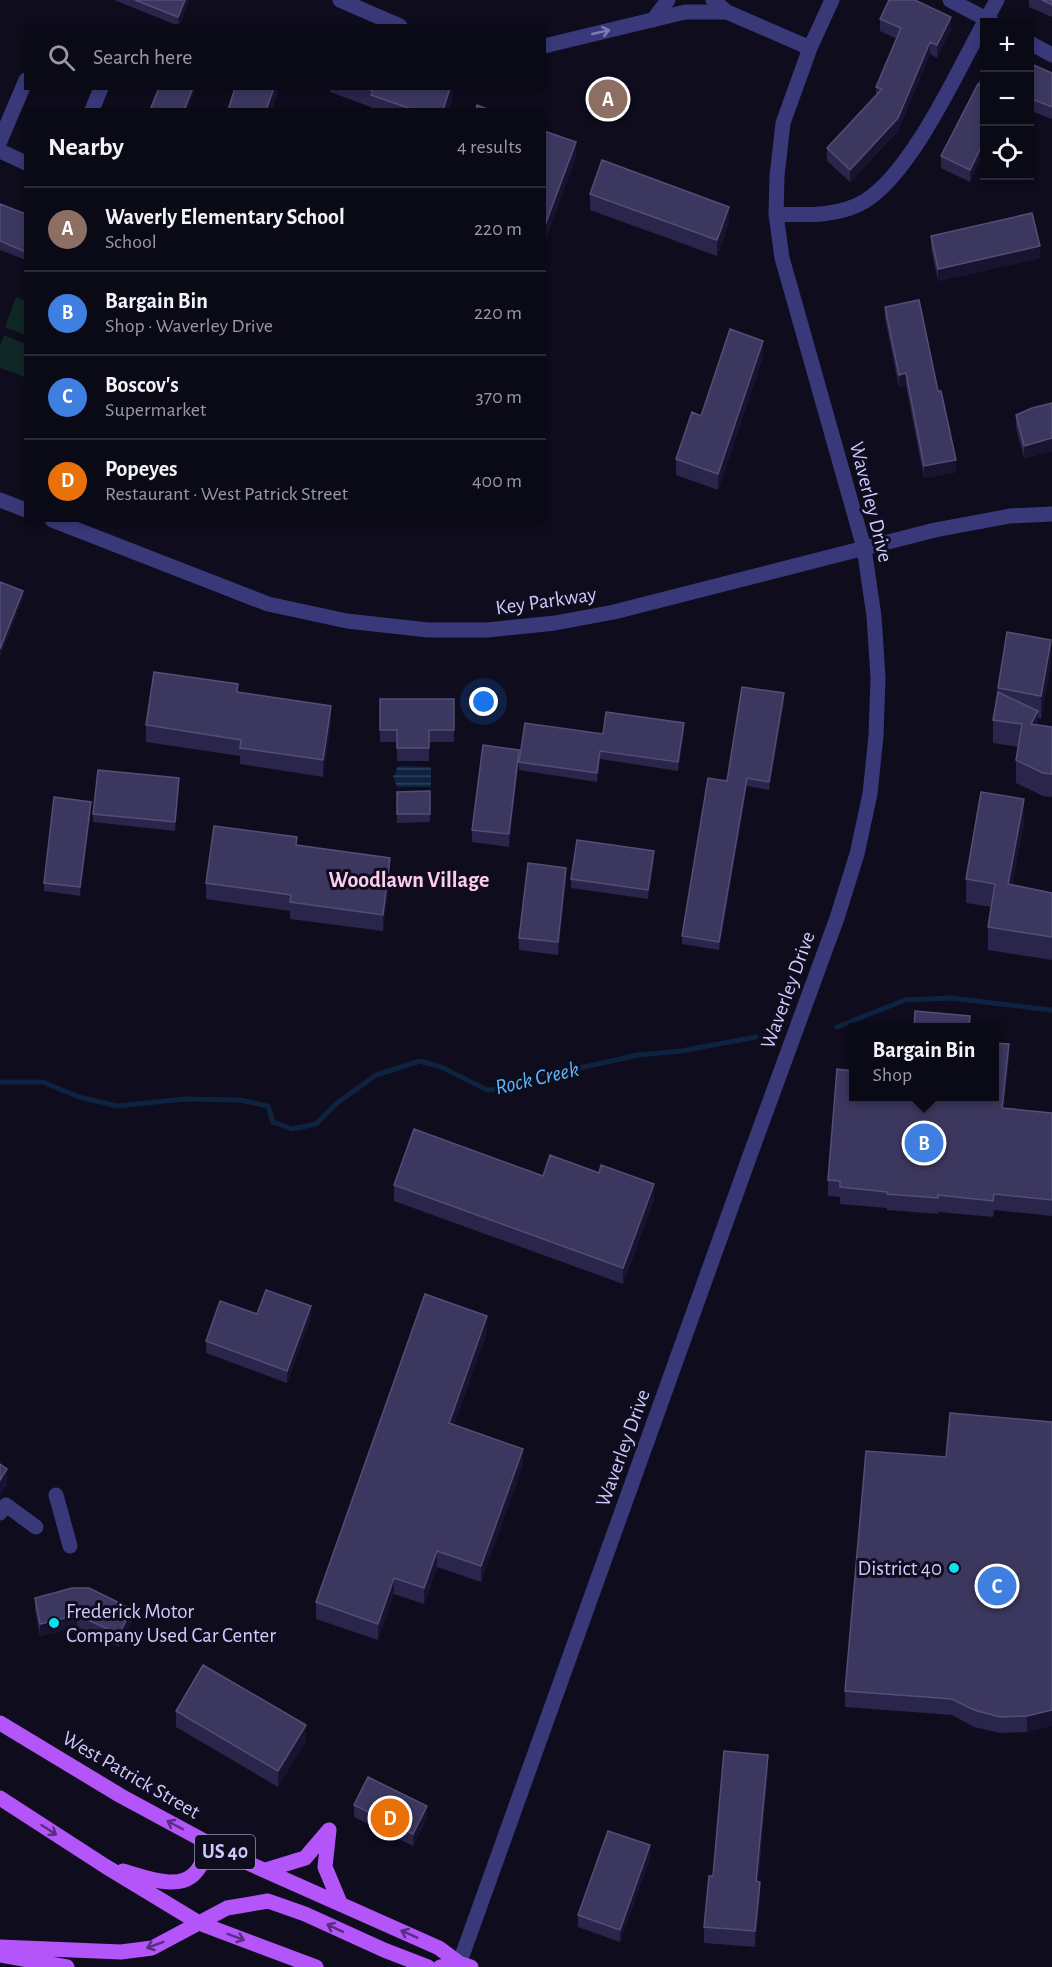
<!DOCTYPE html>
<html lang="en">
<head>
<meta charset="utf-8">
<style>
  :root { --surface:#0a0916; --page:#181723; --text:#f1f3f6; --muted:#999aa1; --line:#2a2a35; --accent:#db2777 }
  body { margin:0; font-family:"Alegreya Sans",sans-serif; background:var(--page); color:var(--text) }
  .controls { position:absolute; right:18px; top:18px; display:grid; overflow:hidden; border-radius:0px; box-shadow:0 3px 9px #0003 }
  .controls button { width:54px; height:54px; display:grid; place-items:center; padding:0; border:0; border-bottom:2px solid var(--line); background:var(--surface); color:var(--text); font:30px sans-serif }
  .you { position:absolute; left:484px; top:702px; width:21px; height:21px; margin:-15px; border:4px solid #fff; border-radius:50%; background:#1a73e8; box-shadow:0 0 0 9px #1a73e833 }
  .badge { display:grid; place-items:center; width:39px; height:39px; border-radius:50%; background:var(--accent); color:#fff; font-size:20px; font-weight:700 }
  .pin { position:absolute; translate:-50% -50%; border:3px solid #fff; box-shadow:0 2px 6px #0006 }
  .popup { position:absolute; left:849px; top:1023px; width:150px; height:78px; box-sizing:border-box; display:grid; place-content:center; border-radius:0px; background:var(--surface); filter:drop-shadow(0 2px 4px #0005); font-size:20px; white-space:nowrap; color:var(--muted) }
  .popup b { font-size:22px; color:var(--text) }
  .popup::after { content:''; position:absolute; left:50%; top:100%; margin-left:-12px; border:12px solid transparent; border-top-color:var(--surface) }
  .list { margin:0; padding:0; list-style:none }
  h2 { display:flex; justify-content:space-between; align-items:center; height:78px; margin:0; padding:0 24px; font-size:26px }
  h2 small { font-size:20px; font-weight:400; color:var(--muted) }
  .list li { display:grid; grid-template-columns:39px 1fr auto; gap:18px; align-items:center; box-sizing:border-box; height:84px; padding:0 24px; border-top:2px solid var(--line) }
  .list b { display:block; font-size:22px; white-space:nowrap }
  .list p { margin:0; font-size:20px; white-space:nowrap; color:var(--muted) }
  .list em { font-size:20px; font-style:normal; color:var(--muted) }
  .icon { flex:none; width:33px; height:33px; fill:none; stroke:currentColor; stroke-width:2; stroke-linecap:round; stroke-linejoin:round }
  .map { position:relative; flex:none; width:1052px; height:1967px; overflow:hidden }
  .search { position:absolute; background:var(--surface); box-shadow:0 3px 9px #0003; left:24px; top:24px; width:522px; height:66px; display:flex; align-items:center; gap:15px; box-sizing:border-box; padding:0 21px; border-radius:0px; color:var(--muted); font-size:22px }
  .panel { position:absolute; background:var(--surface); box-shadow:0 3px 9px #0003; left:24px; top:108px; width:522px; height:414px; border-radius:0px }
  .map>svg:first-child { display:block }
  .garden { fill:#102725 }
  .water { fill:url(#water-rules) }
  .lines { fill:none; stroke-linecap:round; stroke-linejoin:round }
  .stream { stroke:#0d2340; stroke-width:5 }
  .minor { stroke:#39397a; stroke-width:15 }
  .major { stroke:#b455f9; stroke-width:15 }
  .wall { fill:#2a254a }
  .shaded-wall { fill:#181430 }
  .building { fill:#3c375e; stroke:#524e77; stroke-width:1.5 }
  .oneway { stroke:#7c7ab5 }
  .oneway2 { stroke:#592d80 }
  .poi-dot { fill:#08e0eb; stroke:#0e0c1d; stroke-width:2 }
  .labels { text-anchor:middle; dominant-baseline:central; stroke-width:6; stroke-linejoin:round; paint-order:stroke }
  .shield { fill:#0e0c1d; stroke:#9491ba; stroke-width:1.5 }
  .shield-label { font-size:20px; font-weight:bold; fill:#cdcafd }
  .street-label { font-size:21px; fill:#cdcafd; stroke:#0e0c1d }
  .poi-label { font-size:21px; fill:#cdcafd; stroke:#0e0c1d; text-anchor:end }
  .neighbourhood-label { font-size:22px; font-weight:bold; fill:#fdccee; stroke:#0e0c1d }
  .water-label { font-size:22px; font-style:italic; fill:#5cb8fa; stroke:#0e0c1d }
</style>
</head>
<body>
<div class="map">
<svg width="1052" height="1967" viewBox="0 0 1052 1967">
  <defs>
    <pattern id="water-rules" width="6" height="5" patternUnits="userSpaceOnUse" patternTransform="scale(1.5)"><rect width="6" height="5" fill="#0d2340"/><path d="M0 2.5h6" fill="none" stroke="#2f425c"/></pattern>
  </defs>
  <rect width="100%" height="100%" fill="#0e0c1d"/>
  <!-- garden -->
  <path class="garden" d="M16,297L25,301V335L5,327Z
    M4,335L25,344V377L0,368V345Z"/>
  <!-- water -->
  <path class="water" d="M397,766L431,767V787H397L393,776L396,773Z"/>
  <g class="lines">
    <!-- stream -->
    <path class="stream" d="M837,1027L905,1000L950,998L1052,1010
      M0,1082H43L79,1097L117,1106L185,1099L240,1100L268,1106L273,1122L292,1129L316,1124L336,1104L376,1075L420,1061L441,1067L487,1090L509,1088L539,1074L579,1068L638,1055L681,1051L756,1037"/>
    <!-- minor -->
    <path class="minor" d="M340,0L400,26
      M713,0L727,12L810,48
      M950,0L992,22
      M653,20L668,0
      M985,22L997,0
      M1030,43L1052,55
      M544,46L685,12H727
      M92,110L101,88
      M0,141L26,80
      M0,151L26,163
      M776,214C805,215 839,217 865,201C912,172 957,72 984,23
      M0,500L26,510
      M52,520L268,604L347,621L428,630H487L555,623L614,612L935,530L1010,516L1052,514
      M56,1495L70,1546
      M0,1513L6,1505L36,1527
      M458,1967L749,1158L837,918L857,854L870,794L876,736L878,678L874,616L864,548L790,286L782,258L776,214L777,176L783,123L810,48L832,0"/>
    <!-- major -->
    <path class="major" d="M0,1723L121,1796L232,1856L439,1948L459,1963L471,1967
      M0,1798L105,1866L199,1923L316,1967
      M329,1830L325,1867L340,1903
      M266,1870L305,1858L329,1830
      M123,1871C142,1876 178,1892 195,1873C202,1866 206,1854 212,1845
      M0,1947L121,1952L152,1948L227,1908L268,1901L305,1914L384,1950L428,1967
      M0,1955L67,1967
      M440,1967L459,1963"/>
  </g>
  <!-- wall -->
  <path class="wall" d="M114,0H189L179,26Z
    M1029,0H1052V17L1029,7Z
    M880,19L951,29L937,58L930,54L898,131L850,182L827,161V148L876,96V87L897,39L880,31Z
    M1029,63L1052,73V119L1029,110Z
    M979,85L970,182L941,168V156Z
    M330,88H452V98L449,110H371V107L330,92Z
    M590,194L729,223L717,256L590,210Z
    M0,204L26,214V260L0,250Z
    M931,236L1040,258L938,281L931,248Z
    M885,307L956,472L924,478L906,386L899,387L885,319Z
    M763,357L718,490L676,475V459L701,416Z
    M1052,403V451L1024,458L1016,427V415Z
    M1051,663L1041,719L1038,718V725L1052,727V797L1043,796L1016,783V760L1018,747L993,743V720L998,688Z
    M238,693L331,722L323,777L240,764V756L146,742V725Z
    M380,699H454V742H429V761H397V742H380Z
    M784,702L769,790L747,786L719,950L682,944V936L727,781Z
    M684,732L678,771L600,759L597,782L519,770V762L603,734Z
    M519,750L509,847L472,842V830Z
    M179,787L175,831L93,822V814Z
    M430,791V822L397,823V792Z
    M91,810L80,896L44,891V883Z
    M1024,823L1012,885L1052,893V960L988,950V927L991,907L966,903V879Z
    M297,845L390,874L383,931L290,919V911L206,899V883Z
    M654,860L648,899L571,888V879Z
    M566,880L558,955L519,950V938Z
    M1009,1060L1004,1108L1052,1113V1216L994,1210L993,1217L938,1212V1214L887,1210V1208L840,1204V1197L828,1196V1180L854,1096Z
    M543,1176L654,1200L623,1284L394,1201V1185Z
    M257,1314L311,1317L287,1383L206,1353V1341Z
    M487,1332L454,1425L523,1465L481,1582L437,1567L424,1604L394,1594L378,1640L316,1619V1602Z
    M1052,1422L1027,1732L1000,1733L974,1727L952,1715L845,1707V1691L946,1457Z
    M35,1598L132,1621L119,1647L77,1627L40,1636L35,1610Z
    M176,1711L306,1741L278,1787L176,1727Z
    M768,1771L758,1881L760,1898L755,1947L704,1943V1927L713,1876Z
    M354,1805L427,1818L413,1846L354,1817Z
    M650,1858L620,1942L578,1927V1915Z"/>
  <!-- shaded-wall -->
  <path class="shaded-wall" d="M185,0H189L179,26L178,17Z
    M951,17V29L937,58V45Z
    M930,42V54L898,131L850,182V170Z
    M193,88H196L187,110H184Z
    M274,88H280L272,110H266Z
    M450,88H452V98L449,110H443Z
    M984,141V153L970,182V170Z
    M576,142V158L544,244V228Z
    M729,207V223L717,256V240Z
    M1040,246V258L938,281V269Z
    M763,341V357L718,490V474Z
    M906,373V386L899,387V375Z
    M1052,438V451L1024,458V446Z
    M956,460V472L924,478V466Z
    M23,591V599L0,658V649Z
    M1051,640V663L1041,719V696Z
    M784,693V702L769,790V782Z
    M331,706V722L323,777V760Z
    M1038,711V734L1031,724Z
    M684,723V732L678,771V762Z
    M519,750V762L509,847V834Z
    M600,751V759L597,782V773Z
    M179,778V787L175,831V822Z
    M747,778V786L719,950V942Z
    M1024,799V823L1008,907V884Z
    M91,802V810L80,896V887Z
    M654,851V860L648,899V890Z
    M390,858V874L383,931V915Z
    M566,868V880L558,955V942Z
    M1009,1044V1060L1002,1124V1108Z
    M654,1184V1200L623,1284V1268Z
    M311,1306V1317L287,1383V1371Z
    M487,1316V1332L449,1440V1423Z
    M523,1449V1465L481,1582V1566Z
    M7,1469V1486L0,1496V1480Z
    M437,1551V1567L424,1604V1588Z
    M394,1578V1594L378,1640V1624Z
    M132,1609V1621L119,1647V1634Z
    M77,1615V1627L40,1636V1624Z
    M1052,1710V1726L1027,1732V1716Z
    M306,1725V1741L278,1787V1771Z
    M768,1755V1771L756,1897V1881Z
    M427,1806V1818L413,1846V1834Z
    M650,1845V1858L620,1942V1930Z
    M760,1882V1898L755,1947V1931Z"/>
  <!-- building -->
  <path class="building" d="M135,0H185L178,17Z
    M889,0H915L951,17L937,45L930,42L898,118L850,170L827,148L882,89L876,87L901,28L880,19Z
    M1042,0H1052V5Z
    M1029,63L1052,73V107L1029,98Z
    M984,72V141L970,170L941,156L978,84L979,85Z
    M159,88H193L184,110H150Z
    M235,88H274L266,110H228Z
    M366,88H450L443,110H414L371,95L373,91Z
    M477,105L490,110H476Z
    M544,131L576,142L544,228Z
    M602,160L729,207L717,240L590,194Z
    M0,204L26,214V252L0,241Z
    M1032,213L1040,246L938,269L931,236Z
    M919,300L938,391H941L956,460L924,466L906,373L899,375L885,307Z
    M730,329L763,341L718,474L676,459L692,412L701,416Z
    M1052,403V438L1024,446L1016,415L1032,408Z
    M0,582L23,591L0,649Z
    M1007,632L1051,640L1041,696L998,688Z
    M154,672L238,684L237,692L331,706L323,760L240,748L241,740L146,725Z
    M742,687L784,693L769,782L747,778L719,942L682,936L708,778L727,781Z
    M998,692L1038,711L1031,724L1052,727V774L1043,773L1016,760L1022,724L993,720Z
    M380,699H454V730H429V748H397V730H380Z
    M606,712L684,723L678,762L600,751L597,773L519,762L525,723L603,734Z
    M483,745L519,750L509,834L472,830Z
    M98,770L179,778L175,822L93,814Z
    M430,791V814H397V792Z
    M981,792L1024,799L1008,884L1052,893V937L988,927L995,884L966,879Z
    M54,797L91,802L80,887L44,883Z
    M214,826L297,837L296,845L390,858L383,915L290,902L291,895L206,883Z
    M577,840L654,851L648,890L571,879Z
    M528,863L566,868L558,942L519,938Z
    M915,1011L970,1016L969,1028H914Z
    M994,1043L1009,1044L1002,1108L1052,1113V1200L994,1194L993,1201L938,1195V1198L887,1194V1192L840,1187V1181L828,1180L837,1069L854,1071V1096H994Z
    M414,1129L543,1176L550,1155L599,1173L601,1165L654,1184L623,1268L394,1185Z
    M266,1290L311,1306L287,1371L206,1341L220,1301L257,1314Z
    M425,1294L487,1316L449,1423L523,1449L481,1566L437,1551L424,1588L394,1578L378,1624L316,1602Z
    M950,1413L1052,1422V1710L1027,1716L1000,1717L974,1710L952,1699L845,1691L866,1451L946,1457Z
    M0,1464L7,1469L0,1480Z
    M72,1588H89L132,1609L119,1634L77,1615L40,1624L35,1598Z
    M203,1665L306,1725L278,1771L176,1711Z
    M724,1751L768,1755L756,1881L760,1882L755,1931L704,1927L709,1876H713Z
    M368,1777L427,1806L413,1834L354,1805Z
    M608,1831L650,1845L620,1930L578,1915Z"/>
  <!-- one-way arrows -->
  <defs><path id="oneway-shaft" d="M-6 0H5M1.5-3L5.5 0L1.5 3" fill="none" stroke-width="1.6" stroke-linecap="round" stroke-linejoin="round" transform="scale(1.5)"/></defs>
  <use class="oneway" href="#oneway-shaft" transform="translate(601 32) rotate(-13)"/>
  <g class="oneway2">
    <use href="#oneway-shaft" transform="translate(175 1825) rotate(-152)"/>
    <use href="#oneway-shaft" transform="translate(49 1830) rotate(33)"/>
    <use href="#oneway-shaft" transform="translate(335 1928) rotate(-155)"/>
    <use href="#oneway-shaft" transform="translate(409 1934) rotate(-156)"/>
    <use href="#oneway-shaft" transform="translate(236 1937) rotate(21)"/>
    <use href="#oneway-shaft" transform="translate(155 1945) rotate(159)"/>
  </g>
  <!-- markers -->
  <g class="poi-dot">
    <circle cx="954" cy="1568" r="6"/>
    <circle cx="54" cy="1623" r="6"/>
  </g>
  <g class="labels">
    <!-- shield labels -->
    <rect class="shield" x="195" y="1835" width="60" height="34" rx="4.5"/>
    <g class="shield-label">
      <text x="225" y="1852">US 40</text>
    </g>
    <!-- street labels -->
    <g class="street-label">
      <text transform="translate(871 502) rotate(76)">Waverley Drive</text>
      <text transform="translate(546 601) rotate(-8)">Key Parkway</text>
      <text transform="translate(788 990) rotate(-70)">Waverley Drive</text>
      <text transform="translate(623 1448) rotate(-70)">Waverley Drive</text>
      <text transform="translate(131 1775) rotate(30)">West Patrick Street</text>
    </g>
    <!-- poi labels -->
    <g class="poi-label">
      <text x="942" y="1568">District 40</text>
      <text x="66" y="1611" text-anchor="start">Frederick Motor<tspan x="66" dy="24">Company Used Car Center</tspan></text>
    </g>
    <!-- neighbourhood labels -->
    <g class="neighbourhood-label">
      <text x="409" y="880">Woodlawn Village</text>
    </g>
    <!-- water labels -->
    <g class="water-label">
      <text transform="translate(537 1078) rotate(-13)">Rock Creek</text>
    </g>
  </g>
</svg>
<div class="controls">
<button>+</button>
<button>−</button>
<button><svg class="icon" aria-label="locate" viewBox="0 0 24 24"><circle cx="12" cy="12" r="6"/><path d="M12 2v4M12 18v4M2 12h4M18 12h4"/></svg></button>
</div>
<div class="you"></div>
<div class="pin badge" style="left:608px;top:99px;background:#8d6e63">A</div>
<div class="pin badge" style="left:924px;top:1143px;background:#3f7fe0">B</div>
<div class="popup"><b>Bargain Bin</b>Shop</div>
<div class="pin badge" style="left:997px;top:1586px;background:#3f7fe0">C</div>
<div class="pin badge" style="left:390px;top:1818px;background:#e8710a">D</div>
<div class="search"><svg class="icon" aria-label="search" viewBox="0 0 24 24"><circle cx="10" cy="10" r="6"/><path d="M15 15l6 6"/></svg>Search here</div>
<section class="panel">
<h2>Nearby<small>4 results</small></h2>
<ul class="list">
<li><span class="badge" style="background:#8d6e63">A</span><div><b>Waverly Elementary School</b><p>School</p></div><em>220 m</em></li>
<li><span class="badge" style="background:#3f7fe0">B</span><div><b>Bargain Bin</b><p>Shop · Waverley Drive</p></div><em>220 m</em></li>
<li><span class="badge" style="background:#3f7fe0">C</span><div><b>Boscov's</b><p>Supermarket</p></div><em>370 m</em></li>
<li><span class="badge" style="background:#e8710a">D</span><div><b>Popeyes</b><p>Restaurant · West Patrick Street</p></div><em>400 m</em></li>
</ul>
</section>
</div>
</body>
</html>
